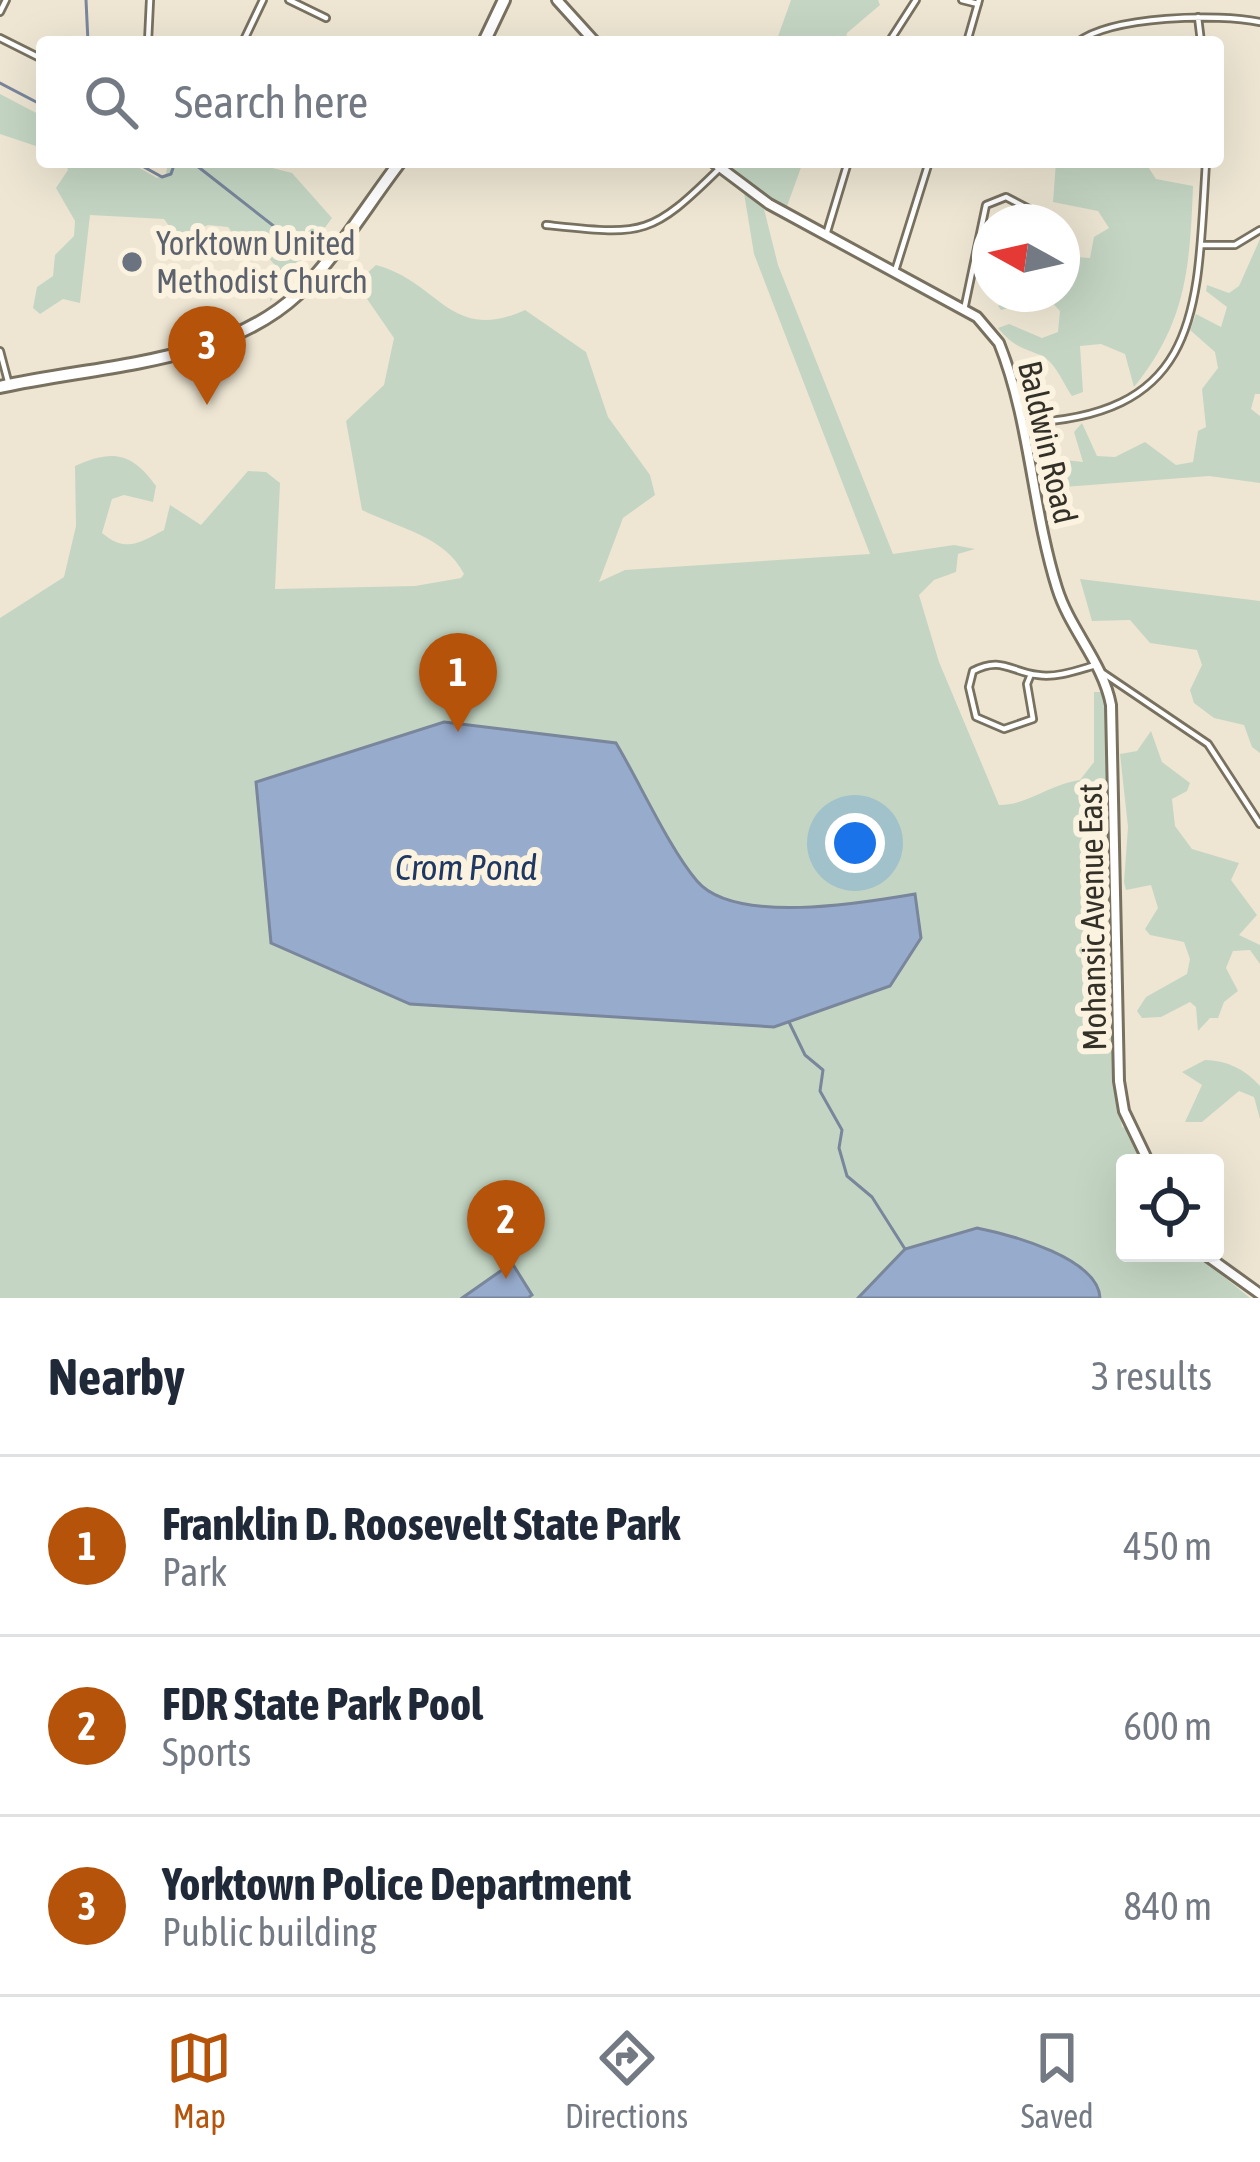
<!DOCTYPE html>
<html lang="en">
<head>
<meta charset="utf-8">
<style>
  :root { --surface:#fff; --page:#f6f6f7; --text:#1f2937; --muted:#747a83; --line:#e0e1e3; --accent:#b45309 }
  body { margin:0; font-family:"Asap Condensed",sans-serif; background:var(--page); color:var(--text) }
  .controls { position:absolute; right:36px; bottom:36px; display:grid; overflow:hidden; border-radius:12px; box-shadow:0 12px 48px #0002 }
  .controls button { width:108px; height:108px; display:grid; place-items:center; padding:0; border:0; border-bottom:3px solid var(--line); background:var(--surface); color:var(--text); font:60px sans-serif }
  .compass { position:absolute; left:972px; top:204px; width:108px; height:108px; border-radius:50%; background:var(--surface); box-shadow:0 12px 48px #0002; rotate:278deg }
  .you { position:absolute; left:855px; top:843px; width:42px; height:42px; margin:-30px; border:9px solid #fff; border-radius:50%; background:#1a73e8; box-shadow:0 0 0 18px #1a73e833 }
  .badge { display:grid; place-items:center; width:78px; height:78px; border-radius:50%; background:var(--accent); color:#fff; font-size:39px; font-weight:700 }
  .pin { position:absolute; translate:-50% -99px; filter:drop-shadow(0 3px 6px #0008) }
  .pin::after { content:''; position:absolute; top:63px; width:42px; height:36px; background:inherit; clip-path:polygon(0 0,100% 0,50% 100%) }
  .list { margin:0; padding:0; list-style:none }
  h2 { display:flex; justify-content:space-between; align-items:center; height:156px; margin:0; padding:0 48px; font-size:51px }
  h2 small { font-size:39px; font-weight:400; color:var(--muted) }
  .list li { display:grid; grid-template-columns:78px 1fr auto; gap:36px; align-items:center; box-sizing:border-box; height:180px; padding:0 48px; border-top:3px solid var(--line) }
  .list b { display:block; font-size:45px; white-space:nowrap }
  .list p { margin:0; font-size:39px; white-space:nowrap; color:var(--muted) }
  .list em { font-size:39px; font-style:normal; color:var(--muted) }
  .icon { flex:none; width:66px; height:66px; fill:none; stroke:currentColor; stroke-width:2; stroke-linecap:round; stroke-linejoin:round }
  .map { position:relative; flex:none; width:1260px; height:1298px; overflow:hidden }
  .search { position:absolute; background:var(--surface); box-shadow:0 12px 48px #0002; left:36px; right:36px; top:36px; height:132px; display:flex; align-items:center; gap:30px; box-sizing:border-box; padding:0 42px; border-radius:12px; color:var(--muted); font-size:45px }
  .sheet { height:696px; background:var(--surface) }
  nav { display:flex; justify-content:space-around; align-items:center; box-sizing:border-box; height:168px; border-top:3px solid var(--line); background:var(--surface); font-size:33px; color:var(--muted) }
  nav a { display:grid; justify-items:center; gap:6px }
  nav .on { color:var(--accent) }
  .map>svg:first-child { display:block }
  .green { fill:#c4d6c3 }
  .water { fill:#97abcc; stroke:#79869b; stroke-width:3 }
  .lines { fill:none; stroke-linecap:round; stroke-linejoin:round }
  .stream { stroke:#79869b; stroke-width:3 }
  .street-casing { stroke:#787160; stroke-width:10 }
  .secondary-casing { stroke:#787160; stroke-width:14 }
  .highway-casing { stroke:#787160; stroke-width:16 }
  .street { stroke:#fff; stroke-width:4.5 }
  .secondary { stroke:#fff; stroke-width:8 }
  .highway { stroke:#fff; stroke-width:10 }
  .worship-dot { fill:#6b7280; stroke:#fbf3e0; stroke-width:4.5 }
  .labels { text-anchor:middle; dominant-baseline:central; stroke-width:12; stroke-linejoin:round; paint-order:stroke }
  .worship-label { font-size:33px; fill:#5b616d; stroke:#fbf3e0; text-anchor:start }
  .street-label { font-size:33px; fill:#333028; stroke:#fbf3e0 }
  .water-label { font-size:36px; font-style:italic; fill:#1e3863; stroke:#fbf3e0 }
</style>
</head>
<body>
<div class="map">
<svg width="1260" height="1298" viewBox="0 0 1260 1298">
  <rect width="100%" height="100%" fill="#eee6d3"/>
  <!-- green -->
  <path class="green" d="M791,0H878L880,5L847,33L845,42H776Z
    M0,94L42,116V148L0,134Z
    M65,162H129L157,178L166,174L168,162H249L292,173L332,218L270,302L276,266L262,251L242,246L228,227L208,225L178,238L164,219L90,215L80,303L63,299L40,314L33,308L37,287L53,276L55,255L74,236L75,221L56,188L68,170Z
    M721,162H803L786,209Z
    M1056,162H1145L1156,179L1193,186C1190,268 1186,323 1134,387L1125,354L1101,344L1080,346L1083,392L1072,396C1063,383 1055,361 1040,355C1020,347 1013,346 998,328L1009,324L1042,338L1058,332L1060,311L1048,298L1001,310L998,306L1016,294H1062V256L1090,258L1094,237L1109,228L1098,211L1053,202Z
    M744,193L764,209L778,265L893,554L954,545L975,549L958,554L956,572L934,580L919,595L939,662L999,805C1029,805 1049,784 1080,780L1094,762V692H1105L1117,1098L1122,1127L1129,1129L1142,1163H1125V1253H1195L1250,1298H0V618L64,577L76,526L75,466C112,449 132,452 156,486L153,502L124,495L112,499L102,533C126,553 139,543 164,530L170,505L201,525L248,471L266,472L280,483L275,589L415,586L461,578L464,574C445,536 398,528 362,510L346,421L384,385L394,338L356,283L376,265C440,282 450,344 525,310L586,352L608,417L650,475L655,495L623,518L599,582L625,570L870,554L754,254Z
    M1260,239V394H1255L1251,409L1260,416V483L1209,476L1037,489L1026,438L1031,427L1040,434L1048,458L1083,462L1074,432L1082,423L1097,456L1115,457L1145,442L1176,465L1193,462L1198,431L1206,427L1202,389L1218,368L1215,352L1190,330L1196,314L1221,327L1227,307L1206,291L1207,285L1229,293L1239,286Z
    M1080,579L1260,601V753L1252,747L1244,725L1214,718L1194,703L1190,690L1202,665L1197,650L1150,643L1130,620L1092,621Z
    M1151,731L1162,762L1190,783L1187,791L1172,799L1175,826L1192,849L1239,863L1231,880L1257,915L1239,935L1260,945V964L1250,950L1233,951L1226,968L1238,991L1224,1002L1218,1018H1210L1198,1031L1196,1007L1190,1002L1161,1017L1142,1018L1137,1011L1146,997L1187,974L1190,959L1184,942L1150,935L1145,929L1158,908L1151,885L1126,890L1124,882L1128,827L1120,754L1137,751Z
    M1205,1060C1226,1060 1245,1069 1260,1086V1119L1254,1097L1239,1091L1202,1122H1185L1202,1085L1182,1072Z"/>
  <!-- water -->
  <path class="water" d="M444,722L616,743C640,783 669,848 697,881C734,925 863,903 915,894L921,938L890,986L774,1027L410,1004L271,943L256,782Z
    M977,1228C1012,1235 1098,1258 1100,1298H858L905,1249Z
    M512,1263L532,1295L528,1298H462Z"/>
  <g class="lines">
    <!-- stream -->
    <path class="stream" d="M86,0L88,42
      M0,83L42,105
      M135,162L162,177L171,174L175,162
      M192,162L312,256
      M789,1022L805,1055L823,1070L820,1091L842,1130L839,1148L847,1176L872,1197L905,1249"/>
    <defs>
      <path id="street" d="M289,0L326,18
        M962,0L978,4
        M0,12L6,0
        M1198,17L1201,42
        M0,38L42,59
        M148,42L150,0
        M243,42L263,0
        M889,42L916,0
        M967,42L979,0
        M1078,42C1112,16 1218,13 1260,22
        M546,225C643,235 649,238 720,168
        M826,235L848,162
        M1201,245H1235L1260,230
        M895,271L929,162
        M964,310L986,205L1006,197L1054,222
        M0,351L9,385
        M1023,423C1203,416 1197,308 1206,162
        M1103,673L1208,744L1260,824
        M1031,674L1027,684L1033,719L1004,729L976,717L969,687L973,671C1001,656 1011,672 1038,675C1057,678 1078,670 1096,665"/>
      <path id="secondary" d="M557,0L595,42
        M713,162L769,204L977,317L999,343C1030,420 1032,508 1057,588C1070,630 1103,662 1111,705L1119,1081L1124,1111L1149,1163
        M1203,1253L1260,1294"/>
      <path id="highway" d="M484,42L504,0
        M0,387C96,365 222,365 298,294C337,256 367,205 400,162"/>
    </defs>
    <!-- street casing -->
    <use href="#street" class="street-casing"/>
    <!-- secondary casing -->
    <use href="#secondary" class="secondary-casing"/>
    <!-- highway casing -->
    <use href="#highway" class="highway-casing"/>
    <!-- street -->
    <use href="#street" class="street"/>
    <!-- secondary -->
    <use href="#secondary" class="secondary"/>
    <!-- highway -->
    <use href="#highway" class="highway"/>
  </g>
  <!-- markers -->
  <circle class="worship-dot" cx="132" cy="262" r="12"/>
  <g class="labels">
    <!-- worship labels -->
    <g class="worship-label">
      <text x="156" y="243">Yorktown United<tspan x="156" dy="38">Methodist Church</tspan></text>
    </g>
    <!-- street labels -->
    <g class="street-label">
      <text transform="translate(1048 442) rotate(77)">Baldwin Road</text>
      <text transform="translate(1092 917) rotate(-91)">Mohansic Avenue East</text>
    </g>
    <!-- water labels -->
    <g class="water-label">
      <text x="466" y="867">Crom Pond</text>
    </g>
  </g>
</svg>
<div class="controls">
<button><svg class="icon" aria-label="locate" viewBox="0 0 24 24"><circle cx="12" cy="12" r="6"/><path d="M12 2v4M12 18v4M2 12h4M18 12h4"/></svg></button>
</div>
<svg class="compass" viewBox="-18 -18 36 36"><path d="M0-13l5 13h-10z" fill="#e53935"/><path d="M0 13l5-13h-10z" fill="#747a83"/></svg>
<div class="you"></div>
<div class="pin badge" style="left:458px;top:732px">1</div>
<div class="pin badge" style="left:506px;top:1279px">2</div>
<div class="pin badge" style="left:207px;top:405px">3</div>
<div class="search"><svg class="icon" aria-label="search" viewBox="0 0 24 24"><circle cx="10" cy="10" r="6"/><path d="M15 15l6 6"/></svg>Search here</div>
</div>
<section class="sheet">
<h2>Nearby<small>3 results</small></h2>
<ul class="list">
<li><span class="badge">1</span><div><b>Franklin D. Roosevelt State Park</b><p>Park</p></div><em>450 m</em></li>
<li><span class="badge">2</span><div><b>FDR State Park Pool</b><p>Sports</p></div><em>600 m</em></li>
<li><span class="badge">3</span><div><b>Yorktown Police Department</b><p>Public building</p></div><em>840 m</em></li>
</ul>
</section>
<nav>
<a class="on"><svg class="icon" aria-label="map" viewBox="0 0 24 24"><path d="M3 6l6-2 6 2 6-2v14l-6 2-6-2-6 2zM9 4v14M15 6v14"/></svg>Map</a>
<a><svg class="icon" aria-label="directions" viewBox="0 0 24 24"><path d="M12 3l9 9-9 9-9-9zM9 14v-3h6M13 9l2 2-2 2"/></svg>Directions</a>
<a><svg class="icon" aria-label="saved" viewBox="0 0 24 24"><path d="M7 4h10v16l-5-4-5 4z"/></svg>Saved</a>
</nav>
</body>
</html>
